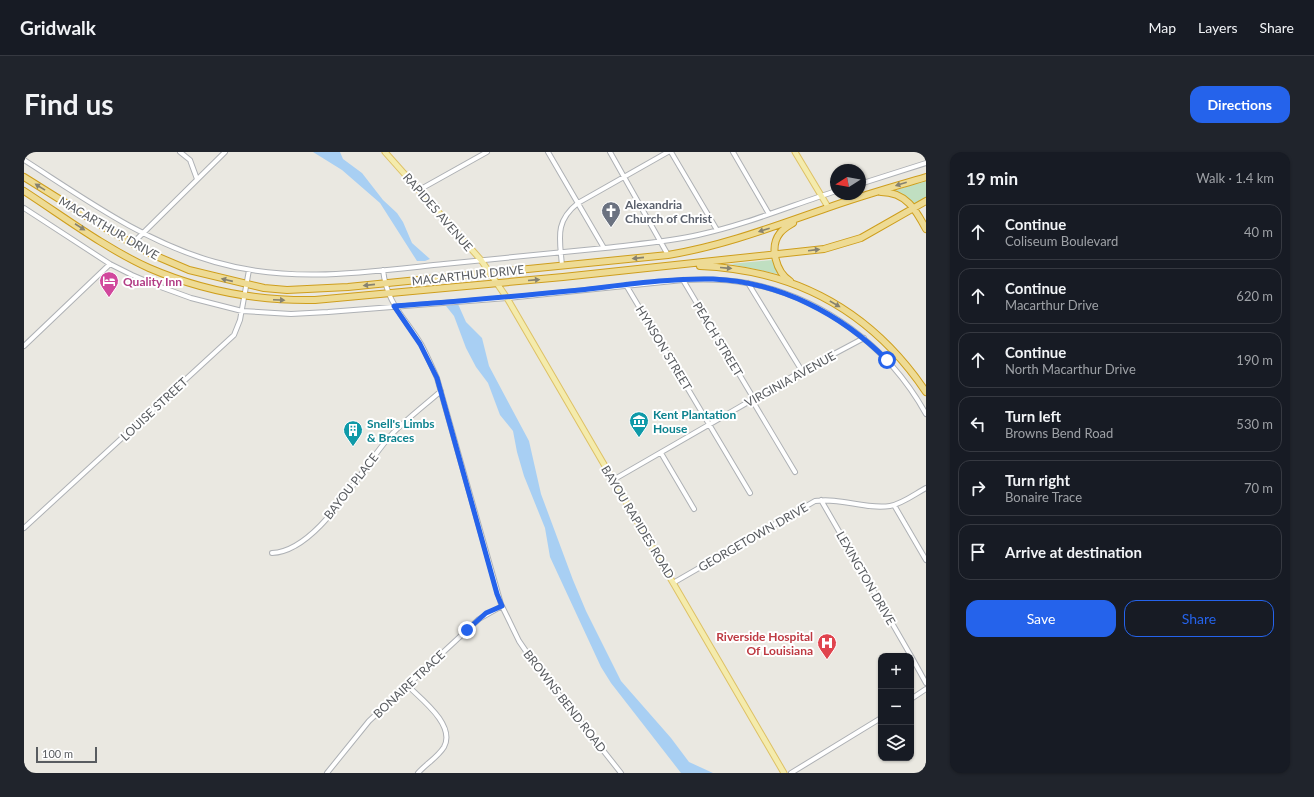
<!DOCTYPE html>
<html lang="en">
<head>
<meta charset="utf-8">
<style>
  :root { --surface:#171b24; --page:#20242c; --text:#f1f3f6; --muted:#9ea1a6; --line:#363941; --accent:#2563eb }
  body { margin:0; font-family:Lato,sans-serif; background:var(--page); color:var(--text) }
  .controls { position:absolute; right:12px; bottom:12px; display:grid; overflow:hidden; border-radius:8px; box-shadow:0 1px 3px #0004 }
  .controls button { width:36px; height:36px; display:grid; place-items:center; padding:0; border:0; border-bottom:1px solid var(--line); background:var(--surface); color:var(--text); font:20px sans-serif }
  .compass { position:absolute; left:806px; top:12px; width:36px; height:36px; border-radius:50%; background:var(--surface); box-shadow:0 1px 3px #0004; rotate:259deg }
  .scale { position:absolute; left:12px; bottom:10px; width:61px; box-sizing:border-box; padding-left:4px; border:2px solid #595c60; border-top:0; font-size:11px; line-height:14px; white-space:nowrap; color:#595c60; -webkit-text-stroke:3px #fff; paint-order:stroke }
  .stop { position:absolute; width:12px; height:12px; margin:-9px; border:3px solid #2563eb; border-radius:50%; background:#fff }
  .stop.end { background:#2563eb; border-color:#fff; box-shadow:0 1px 4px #0008 }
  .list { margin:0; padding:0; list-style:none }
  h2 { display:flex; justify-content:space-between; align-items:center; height:52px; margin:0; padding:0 16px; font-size:17px }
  h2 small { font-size:13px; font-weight:400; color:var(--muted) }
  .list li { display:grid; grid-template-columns:26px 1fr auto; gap:12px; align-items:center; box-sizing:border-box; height:56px; margin:0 8px 8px; padding:0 8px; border:1px solid var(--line); border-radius:12px }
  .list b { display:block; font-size:15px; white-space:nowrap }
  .list p { margin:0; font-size:13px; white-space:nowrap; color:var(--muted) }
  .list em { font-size:13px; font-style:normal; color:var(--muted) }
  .actions { display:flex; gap:8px; padding:12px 16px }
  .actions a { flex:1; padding:9px 0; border:1px solid var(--accent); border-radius:12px; text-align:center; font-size:14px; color:var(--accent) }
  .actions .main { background:var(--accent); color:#fff }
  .icon { flex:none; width:22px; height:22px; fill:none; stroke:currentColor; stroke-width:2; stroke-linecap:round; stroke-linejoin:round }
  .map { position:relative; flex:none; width:902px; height:621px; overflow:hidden; border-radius:12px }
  header { display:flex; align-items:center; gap:24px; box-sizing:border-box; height:56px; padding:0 20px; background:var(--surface); border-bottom:1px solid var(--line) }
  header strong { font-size:19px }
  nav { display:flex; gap:22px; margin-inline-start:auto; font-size:14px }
  .intro { display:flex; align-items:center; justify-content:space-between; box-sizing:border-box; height:96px; padding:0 24px }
  h1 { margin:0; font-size:28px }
  .button { padding:10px 18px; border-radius:12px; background:var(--accent); color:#fff; font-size:14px; font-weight:700 }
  main { display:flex; gap:24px; padding:0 24px }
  aside { flex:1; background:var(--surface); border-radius:12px; box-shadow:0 1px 3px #0004 }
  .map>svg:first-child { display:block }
  .green { fill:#c0dfc1 }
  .water { fill:#a8cff3 }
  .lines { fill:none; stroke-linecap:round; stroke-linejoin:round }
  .minor-casing { stroke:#aeb1b5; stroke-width:6 }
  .major-casing { stroke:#dec166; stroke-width:7 }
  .highway-casing { stroke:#ce9e1d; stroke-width:8 }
  .minor { stroke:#fff; stroke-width:4 }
  .major { stroke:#f4ebac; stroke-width:5 }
  .highway { stroke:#eedb94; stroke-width:6 }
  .oneway { fill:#868270 }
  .route { stroke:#2563eb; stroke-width:5 }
  .labels { text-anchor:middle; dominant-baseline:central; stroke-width:4; stroke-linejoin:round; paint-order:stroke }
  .worship-label { font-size:12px; font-weight:bold; fill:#5b616d; stroke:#fff; text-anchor:start }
  .street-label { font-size:12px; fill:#595c60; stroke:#fff }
  .hotel-label { font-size:12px; font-weight:bold; fill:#b23c85; stroke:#fff; text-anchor:start }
  .culture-label { font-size:12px; font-weight:bold; fill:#0d838f; stroke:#fff; text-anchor:start }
  .health-label { font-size:12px; font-weight:bold; fill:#be3a42; stroke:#fff; text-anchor:end }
</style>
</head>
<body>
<header>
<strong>Gridwalk</strong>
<nav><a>Map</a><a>Layers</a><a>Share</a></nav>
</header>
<div class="intro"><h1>Find us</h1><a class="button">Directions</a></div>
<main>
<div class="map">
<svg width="902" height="621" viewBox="0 0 902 621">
  <rect width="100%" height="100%" fill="#eae8e1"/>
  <!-- green -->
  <path class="green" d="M902,28V47L890,54L870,39Z
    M748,108L754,122L706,112Z"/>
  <!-- water -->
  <path class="water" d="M289,0H316L319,7L338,21L359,48L373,61L379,70L388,91L406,107L401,109H393L356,51L318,18Z
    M434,152L442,170L458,186L465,214L505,289L517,342L549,428L562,459L597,529L647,586L665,610L689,621H657L587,531L577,515L526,405L521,376L500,324L493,300L489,279L476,263L464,231L452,215L442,196L430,164L422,154Z"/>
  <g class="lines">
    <defs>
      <path id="minor" d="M156,0L166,8L173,27
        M524,0L580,96
        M586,0L644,103
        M647,0L693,78
        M709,0L745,62
        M0,8C61,47 120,90 191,110C267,132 343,120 420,112C473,107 527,101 581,96C612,92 643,90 674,83C721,73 766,54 812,39
        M836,32L902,11
        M395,38L463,0
        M0,56L86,112L108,123L134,134L167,146L218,159L267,162L304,160L483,146L659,128C681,127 702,127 723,131C799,145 865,195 902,262
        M108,92L201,0
        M538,114C536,87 530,70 554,51L644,0
        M359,118C363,152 380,164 397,192C403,203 408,215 413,226L477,452L495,489L510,511L597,621
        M659,128L730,247
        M724,131L778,219
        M602,133L726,341
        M0,194L86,112
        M728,248L771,320
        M637,301L670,357
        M589,328L778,219L840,186
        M797,348L887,504
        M870,353L902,408
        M0,376L210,183L216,168L225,118
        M248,401C296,399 338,313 369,281C384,266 401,253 417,239
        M649,431L791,349C816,345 842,358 866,354C878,352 891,342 902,336
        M887,504L902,531
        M383,533C397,547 432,573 420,595C414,605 402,612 394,621
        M887,547L902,537
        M303,621L345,569L455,467L478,454
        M767,621L857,566"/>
      <path id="major" d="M361,0L457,108L483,146L760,621
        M771,0L804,55"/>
      <path id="highway" d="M0,25L88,80L125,101L165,118L240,136L263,138L324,135L644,103C699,94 751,74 803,56C836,44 869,35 902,25
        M0,39C40,65 81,96 125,116C178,139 233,149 291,148L539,125L800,97L837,86L902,49
        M857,40C882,40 892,58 902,77
        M676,114C773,118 848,160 902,240
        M766,129C752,120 745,95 756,81C760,76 764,74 769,71"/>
    </defs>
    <!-- minor casing -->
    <use href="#minor" class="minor-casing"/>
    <!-- major casing -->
    <use href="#major" class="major-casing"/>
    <!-- highway casing -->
    <use href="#highway" class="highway-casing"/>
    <!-- minor -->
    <use href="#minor" class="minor"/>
    <!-- major -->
    <use href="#major" class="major"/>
    <!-- highway -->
    <use href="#highway" class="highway"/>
  </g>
  <!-- one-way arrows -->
  <defs><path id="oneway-solid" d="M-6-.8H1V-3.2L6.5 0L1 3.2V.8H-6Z"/></defs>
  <g class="oneway">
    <use href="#oneway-solid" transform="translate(877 32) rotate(163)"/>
    <use href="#oneway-solid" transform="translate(16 35) rotate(-148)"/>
    <use href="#oneway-solid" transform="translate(56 75) rotate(33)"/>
    <use href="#oneway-solid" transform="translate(740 78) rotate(162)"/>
    <use href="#oneway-solid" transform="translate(790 98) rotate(-7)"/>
    <use href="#oneway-solid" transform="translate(614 106) rotate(174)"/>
    <use href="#oneway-solid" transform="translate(702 116) rotate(5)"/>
    <use href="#oneway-solid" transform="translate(203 128) rotate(-167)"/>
    <use href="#oneway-solid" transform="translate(510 128) rotate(-5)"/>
    <use href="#oneway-solid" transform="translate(345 133) rotate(174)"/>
    <use href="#oneway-solid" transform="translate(255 148) rotate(3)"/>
    <use href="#oneway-solid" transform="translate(811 152) rotate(30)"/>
  </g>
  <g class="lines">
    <!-- route -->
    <path class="route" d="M443,478L462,461L478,454L473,442L413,226L396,192L370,154C432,150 494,144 556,138C600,133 645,126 689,127C756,130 817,162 863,208"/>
  </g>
  <!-- icons -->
  <defs>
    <symbol id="church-pin" viewBox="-11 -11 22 30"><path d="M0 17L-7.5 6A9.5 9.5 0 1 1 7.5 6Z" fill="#6b7280" stroke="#fff"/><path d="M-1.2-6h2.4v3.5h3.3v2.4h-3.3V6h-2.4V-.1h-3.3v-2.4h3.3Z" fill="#fff"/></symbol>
    <symbol id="hotel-pin" viewBox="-11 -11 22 30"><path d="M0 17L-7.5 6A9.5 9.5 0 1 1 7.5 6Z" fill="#d1479c" stroke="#fff"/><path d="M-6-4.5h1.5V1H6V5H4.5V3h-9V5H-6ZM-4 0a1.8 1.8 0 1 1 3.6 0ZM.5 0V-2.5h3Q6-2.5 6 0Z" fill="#fff"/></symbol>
    <symbol id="museum-pin" viewBox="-11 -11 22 30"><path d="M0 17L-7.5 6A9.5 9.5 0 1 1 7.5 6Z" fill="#0f9aa8" stroke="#fff"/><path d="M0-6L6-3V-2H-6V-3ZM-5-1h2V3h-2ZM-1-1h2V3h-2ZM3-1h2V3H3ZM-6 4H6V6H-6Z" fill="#fff"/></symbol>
    <symbol id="building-pin" viewBox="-11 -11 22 30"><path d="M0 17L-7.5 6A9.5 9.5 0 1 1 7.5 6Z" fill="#0f9aa8" stroke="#fff"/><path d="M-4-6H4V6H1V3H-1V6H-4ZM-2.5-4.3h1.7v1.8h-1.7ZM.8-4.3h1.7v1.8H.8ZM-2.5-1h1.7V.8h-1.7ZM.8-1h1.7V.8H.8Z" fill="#fff"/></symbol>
    <symbol id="hospital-pin" viewBox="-11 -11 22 30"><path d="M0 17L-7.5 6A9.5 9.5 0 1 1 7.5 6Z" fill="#e0444e" stroke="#fff"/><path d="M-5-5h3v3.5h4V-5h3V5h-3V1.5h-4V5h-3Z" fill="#fff"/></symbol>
  </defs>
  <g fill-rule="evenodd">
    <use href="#church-pin" x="576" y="48" width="22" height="30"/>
    <use href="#hotel-pin" x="74" y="118" width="22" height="30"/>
    <use href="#museum-pin" x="604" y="258" width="22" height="30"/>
    <use href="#building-pin" x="318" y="267" width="22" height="30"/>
    <use href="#hospital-pin" x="792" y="480" width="22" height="30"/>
  </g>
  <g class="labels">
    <!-- worship labels -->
    <g class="worship-label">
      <text x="601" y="52">Alexandria<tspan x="601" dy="14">Church of Christ</tspan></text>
    </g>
    <!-- street labels -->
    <g class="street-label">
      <text transform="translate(414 60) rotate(49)">RAPIDES AVENUE</text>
      <text transform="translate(85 76) rotate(30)">MACARTHUR DRIVE</text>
      <text transform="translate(444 123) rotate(-6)">MACARTHUR DRIVE</text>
      <text transform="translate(694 187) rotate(59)">PEACH STREET</text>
      <text transform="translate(640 196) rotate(59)">HYNSON STREET</text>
      <text transform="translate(766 227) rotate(-29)">VIRGINIA AVENUE</text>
      <text transform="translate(130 257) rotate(-43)">LOUISE STREET</text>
      <text transform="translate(327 334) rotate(-52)">BAYOU PLACE</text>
      <text transform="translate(614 370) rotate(59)">BAYOU RAPIDES ROAD</text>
      <text transform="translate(729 385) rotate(-30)">GEORGETOWN DRIVE</text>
      <text transform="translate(842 426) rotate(60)">LEXINGTON DRIVE</text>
      <text transform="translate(385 532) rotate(-43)">BONAIRE TRACE</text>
      <text transform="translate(541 549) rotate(52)">BROWNS BEND ROAD</text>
    </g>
    <!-- hotel labels -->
    <g class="hotel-label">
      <text x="99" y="129">Quality Inn</text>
    </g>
    <!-- culture labels -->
    <g class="culture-label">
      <text x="629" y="262">Kent Plantation<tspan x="629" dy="14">House</tspan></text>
      <text x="343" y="271">Snell's Limbs<tspan x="343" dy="14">&amp; Braces</tspan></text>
    </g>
    <!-- health labels -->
    <g class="health-label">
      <text x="789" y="484">Riverside Hospital<tspan x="789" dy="14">Of Louisiana</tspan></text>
    </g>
  </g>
</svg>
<div class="controls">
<button>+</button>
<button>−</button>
<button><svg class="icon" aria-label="layers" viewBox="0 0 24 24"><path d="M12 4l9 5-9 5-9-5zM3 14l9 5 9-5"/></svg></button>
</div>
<svg class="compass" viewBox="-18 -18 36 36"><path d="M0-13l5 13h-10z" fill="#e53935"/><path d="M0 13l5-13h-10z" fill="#9ea1a6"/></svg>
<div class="scale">100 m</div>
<div class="stop" style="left:863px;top:208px"></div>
<div class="stop end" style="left:443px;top:478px"></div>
</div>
<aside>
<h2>19 min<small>Walk · 1.4 km</small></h2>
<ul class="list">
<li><svg class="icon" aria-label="ahead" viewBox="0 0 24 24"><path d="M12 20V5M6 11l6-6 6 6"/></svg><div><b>Continue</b><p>Coliseum Boulevard</p></div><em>40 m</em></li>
<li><svg class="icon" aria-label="ahead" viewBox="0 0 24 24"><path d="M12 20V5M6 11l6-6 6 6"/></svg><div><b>Continue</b><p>Macarthur Drive</p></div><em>620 m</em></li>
<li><svg class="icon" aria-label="ahead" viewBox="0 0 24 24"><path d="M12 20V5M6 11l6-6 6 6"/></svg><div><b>Continue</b><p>North Macarthur Drive</p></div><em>190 m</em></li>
<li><svg class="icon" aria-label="left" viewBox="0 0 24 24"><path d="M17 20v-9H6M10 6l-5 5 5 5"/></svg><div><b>Turn left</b><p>Browns Bend Road</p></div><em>530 m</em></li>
<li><svg class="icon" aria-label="right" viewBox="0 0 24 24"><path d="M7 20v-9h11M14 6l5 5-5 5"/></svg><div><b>Turn right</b><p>Bonaire Trace</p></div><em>70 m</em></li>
<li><svg class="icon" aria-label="arrive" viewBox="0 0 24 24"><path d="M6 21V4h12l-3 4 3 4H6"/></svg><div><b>Arrive at destination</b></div></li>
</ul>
<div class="actions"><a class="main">Save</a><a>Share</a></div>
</aside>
</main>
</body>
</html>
